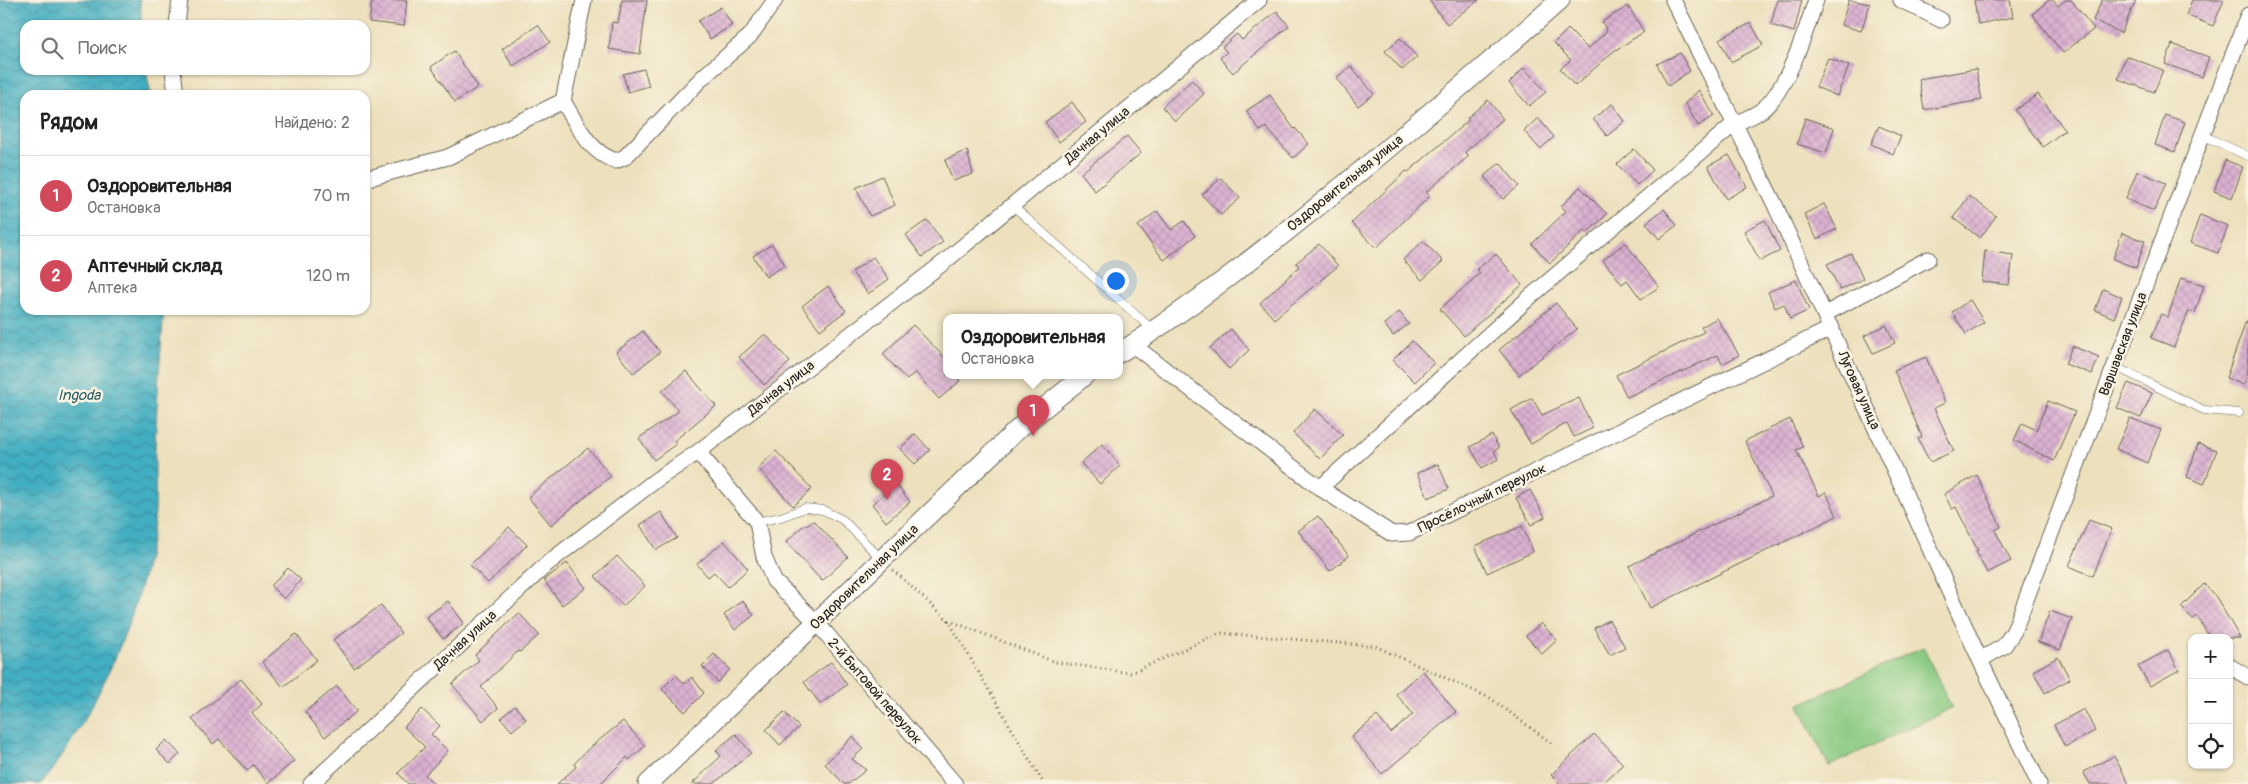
<!DOCTYPE html>
<html lang="ru">
<head>
<meta charset="utf-8">
<style>
  :root { --surface:#fff; --page:#f2f2f2; --text:#222; --muted:#767676; --line:#e0e0e0; --accent:#d1495b }
  body { margin:0; font-family:Pangolin,sans-serif; background:var(--page); color:var(--text) }
  .controls { position:absolute; right:15px; bottom:15px; display:grid; overflow:hidden; border-radius:10px; box-shadow:0 1px 4px #0004 }
  .controls button { width:45px; height:45px; display:grid; place-items:center; padding:0; border:0; border-bottom:1px solid var(--line); background:var(--surface); color:var(--text); font:25px sans-serif }
  .you { position:absolute; left:1115px; top:280px; width:18px; height:18px; margin:-12px; border:4px solid #fff; border-radius:50%; background:#1a73e8; box-shadow:0 0 0 8px #1a73e833 }
  .badge { display:grid; place-items:center; width:32px; height:32px; border-radius:50%; background:var(--accent); color:#fff; font-size:16px; font-weight:700 }
  .pin { position:absolute; translate:-50% -41px; filter:drop-shadow(0 1px 2px #0008) }
  .pin::after { content:''; position:absolute; top:26px; width:18px; height:15px; background:inherit; clip-path:polygon(0 0,100% 0,50% 100%) }
  .popup { position:absolute; left:943px; top:314px; width:180px; height:65px; box-sizing:border-box; display:grid; place-content:center; border-radius:10px; background:var(--surface); filter:drop-shadow(0 1px 4px #0005); font-size:16px; white-space:nowrap; color:var(--muted) }
  .popup b { font-size:19px; color:var(--text) }
  .popup::after { content:''; position:absolute; left:50%; top:100%; margin-left:-10px; border:10px solid transparent; border-top-color:var(--surface) }
  .list { margin:0; padding:0; list-style:none }
  h2 { display:flex; justify-content:space-between; align-items:center; height:65px; margin:0; padding:0 20px; font-size:21px }
  h2 small { font-size:16px; font-weight:400; color:var(--muted) }
  .list li { display:grid; grid-template-columns:32px 1fr auto; gap:15px; align-items:center; box-sizing:border-box; height:80px; padding:0 20px; border-top:1px solid var(--line) }
  .list b { display:block; font-size:19px; white-space:nowrap }
  .list p { margin:0; font-size:16px; white-space:nowrap; color:var(--muted) }
  .list em { font-size:16px; font-style:normal; color:var(--muted) }
  .icon { flex:none; width:28px; height:28px; fill:none; stroke:currentColor; stroke-width:2; stroke-linecap:round; stroke-linejoin:round }
  .map { position:relative; flex:none; width:2248px; height:784px; overflow:hidden }
  .search { position:absolute; background:var(--surface); box-shadow:0 1px 4px #0004; left:20px; top:20px; width:350px; height:55px; display:flex; align-items:center; gap:12px; box-sizing:border-box; padding:0 18px; border-radius:15px; color:var(--muted); font-size:19px }
  .panel { position:absolute; background:var(--surface); box-shadow:0 1px 4px #0004; left:20px; top:90px; width:350px; height:225px; border-radius:15px }
  .map>svg:first-child { display:block }
  .pitch { fill:#8bcb83; stroke:#547450 }
  .water { fill:url(#water-waves); stroke:#30656e }
  .building { fill:url(#building-cross-hatch) }
  .lines { fill:none; stroke-linecap:round; stroke-linejoin:round }
  .service-casing { stroke:#656154; stroke-width:9 }
  .minor-casing { stroke:#656154; stroke-width:17 }
  .tertiary-casing { stroke:#656154; stroke-width:21 }
  .path { stroke:#656154; stroke-width:3; stroke-dasharray:1 4; stroke-linecap:butt }
  .service { stroke:#fff; stroke-width:8 }
  .minor { stroke:#fff; stroke-width:15 }
  .tertiary { stroke:#fff; stroke-width:19 }
  .labels { text-anchor:middle; dominant-baseline:central; stroke-width:5; stroke-linejoin:round; paint-order:stroke }
  .street-label { font-size:14px; fill:#1c1c1c; stroke:#fcf5e5 }
  .water-label { font-size:15px; font-style:italic; fill:#2e5e66; stroke:#fcf5e5 }
</style>
</head>
<body>
<div class="map">
<svg width="2248" height="784" viewBox="0 0 2248 784">
  <defs>
    <pattern id="water-waves" width="16" height="10" patternUnits="userSpaceOnUse" patternTransform="scale(1.25)"><rect width="16" height="10" fill="#43aec1"/><path d="M0 5q4-4 8 0t8 0" fill="none" stroke="#378d9c"/></pattern>
    <pattern id="building-cross-hatch" width="8" height="8" patternUnits="userSpaceOnUse" patternTransform="scale(1.25)"><rect width="8" height="8" fill="#dbb1d2"/><path d="M0 0l8 8M0 8l8-8" fill="none" stroke="#bb98b4"/></pattern>
  </defs>
  <rect width="100%" height="100%" fill="#fcf5e5"/>
  <filter id="ink" filterUnits="userSpaceOnUse"><feTurbulence type="fractalNoise" baseFrequency=".02" numOctaves="2"/><feDisplacementMap in="SourceGraphic" scale="10" xChannelSelector="R" yChannelSelector="G"/><feConvolveMatrix kernelMatrix="1 2 1 2 8 2 1 2 1" color-interpolation-filters="sRGB"/></filter>
  <filter id="wash" filterUnits="userSpaceOnUse"><feTurbulence type="fractalNoise" baseFrequency=".0096" numOctaves="4" result="noise"/><feDisplacementMap in="SourceGraphic" scale="20" xChannelSelector="R" yChannelSelector="G"/><feGaussianBlur stdDeviation="1.12" result="paint"/><feColorMatrix in="noise" values="0 0 0 0 0 0 0 0 0 0 0 0 0 0 0 0 0 1.4 0 .05"/><feComposite in="paint" operator="in"/></filter>
  <g filter="url(#wash)">
    <rect width="100%" height="100%" fill="#ece0bd"/>
    <!-- pitch -->
    <path class="pitch" d="M1923,647L1952,708L1829,766L1799,705Z"/>
    <!-- water -->
    <path class="water" d="M0,0H140L142,25H25V70H146L151,95H25V310H164C160,355 157,401 155,446C154,471 157,497 154,522C143,610 96,716 41,784H0Z"/>
    <g id="blocks">
      <!-- building -->
      <path class="building" d="M372,0H407L404,26L369,22Z
        M622,0H647L640,54L609,49L612,22L618,23Z
        M1429,0H1479L1447,24Z
        M1777,0H1802L1794,32L1771,25Z
        M1849,0L1870,4L1861,31L1841,25Z
        M1974,0H2010L2013,17L1978,24Z
        M2049,0H2053L2058,6L2065,0H2071L2094,29L2063,53L2032,14Z
        M2102,0H2136L2121,33L2093,20Z
        M2192,0H2224L2213,26L2186,15Z
        M1628,6L1644,32L1614,51L1575,86L1560,69L1571,60L1554,43L1568,29L1588,49L1607,31L1602,22Z
        M721,7L732,25L710,39L698,21Z
        M1277,11L1289,26L1233,73L1220,58L1227,52L1222,47L1237,34L1242,40Z
        M1751,23L1763,45L1731,62L1719,39Z
        M538,25L550,42L513,66L502,49Z
        M1400,38L1417,57L1402,70L1385,51Z
        M2172,44L2209,57L2202,77L2165,64Z
        M454,51L478,87L455,102L431,67Z
        M1680,53L1690,71L1668,86L1657,64Z
        M2126,56L2163,70L2154,92L2118,79Z
        M1828,58L1849,66L1837,96L1816,87Z
        M1351,66L1374,94L1358,106L1336,78Z
        M1524,68L1546,92L1529,106L1509,83Z
        M644,69L649,86L628,92L623,74Z
        M1976,69L1982,100L1924,110L1919,79Z
        M1192,80L1204,94L1175,121L1162,107Z
        M1699,90L1714,116L1698,126L1685,103Z
        M2038,94L2065,130L2043,147L2015,110Z
        M1270,95L1294,129L1295,128L1309,144L1293,158L1266,127L1260,131L1246,111Z
        M1488,100L1503,119L1465,152L1469,156L1426,192L1430,196L1376,248L1352,223L1406,171L1408,172L1469,120L1467,118Z
        M1072,102L1086,122L1059,142L1045,122Z
        M1612,104L1625,121L1607,136L1593,119Z
        M2165,115L2185,122L2175,152L2155,145Z
        M1538,118L1554,137L1540,149L1524,131Z
        M1805,118L1834,128L1826,153L1797,144Z
        M1879,126L1901,136L1893,154L1871,144Z
        M1127,136L1141,153L1095,191L1081,173Z
        M1634,149L1653,170L1637,185L1617,164Z
        M967,150L973,174L953,181L945,160Z
        M1729,155L1747,187L1726,199L1708,166Z
        M2225,160L2243,167L2232,198L2214,191Z
        M1500,163L1519,186L1503,199L1484,176Z
        M2137,171L2166,183L2154,211L2126,199Z
        M882,176L895,205L870,216L856,188Z
        M1221,178L1240,198L1221,215L1202,195Z
        M1580,187L1607,214L1587,233L1585,230L1550,263L1532,244L1566,211L1561,206Z
        M1969,196L1996,216L1980,238L1953,218Z
        M1824,204L1837,229L1817,239L1804,214Z
        M1664,209L1677,225L1659,239L1646,223Z
        M1157,211L1171,230L1184,221L1195,236L1164,260L1138,226Z
        M2200,215L2228,226L2218,253L2190,243Z
        M927,220L943,242L922,257L906,235Z
        M1765,220L1780,251L1760,261L1744,231Z
        M2122,233L2145,241L2136,268L2113,259Z
        M1423,241L1443,261L1422,280L1403,260Z
        M1625,243L1659,287L1641,299L1627,280L1622,284L1603,260Z
        M772,244L785,265L766,277L753,256Z
        M1319,244L1338,266L1274,319L1260,303L1299,267L1296,263Z
        M1985,251L2013,255L2009,285L1982,282Z
        M1851,253L1863,279L1840,290L1827,264Z
        M1496,254L1522,285L1464,336L1440,309L1480,273L1477,269Z
        M873,257L889,279L868,294L852,272Z
        M2181,278L2204,285L2195,313L2189,311L2174,347L2151,338L2161,314L2168,317Z
        M1796,280L1809,310L1790,319L1784,304L1775,308L1768,292Z
        M828,286L846,311L820,330L802,306Z
        M2103,289L2122,297L2114,318L2095,310Z
        M1970,300L1984,322L1966,334L1952,312Z
        M1556,303L1577,329L1519,375L1499,350Z
        M1399,312L1409,324L1393,336L1384,324Z
        M1717,318L1739,355L1722,364L1718,355L1627,397L1616,375L1704,332L1701,327Z
        M2246,321H2248V372L2244,385L2226,378Z
        M913,325L947,360V375H954L960,381L939,399L915,372L907,380L883,354Z
        M1886,325L1895,343L1873,353L1864,336Z
        M1231,329L1249,350L1229,369L1210,348Z
        M643,331L660,352L633,373L616,352Z
        M765,334L790,362L764,385L739,357Z
        M1412,341L1434,363L1415,382L1393,360Z
        M2072,346L2099,357L2092,374L2065,364Z
        M1926,357L1945,403L1934,408L1954,451L1930,462L1918,439L1922,437L1894,370Z
        M686,371L716,406L674,441L676,444L654,460L639,438L679,411L662,391Z
        M2128,383L2152,393L2141,418L2117,408Z
        M1532,398L1542,415L1579,398L1593,428L1574,437L1567,423L1531,444L1511,410Z
        M2048,401L2075,412L2054,461L2014,440L2022,423L2036,430Z
        M1315,409L1343,435L1320,459L1293,433Z
        M2130,418L2161,430L2147,463L2116,449Z
        M1790,419L1803,447L1796,450L1819,496L1826,492L1837,516L1650,608L1629,566L1772,496L1745,441Z
        M915,434L930,450L915,464L900,449Z
        M1492,435L1499,448L1494,451L1498,459L1482,468L1470,447Z
        M1102,444L1120,466L1100,484L1081,463Z
        M2198,444L2217,450L2204,484L2187,477Z
        M588,448L611,476L551,525L528,497Z
        M776,451L812,489L793,506L758,468Z
        M1438,464L1449,489L1428,498L1417,473Z
        M1977,475L2001,527L1995,530L2011,561L1987,573L1976,552L1978,551L1956,507L1952,509L1944,494Z
        M896,484L910,502L886,522L872,504Z
        M1530,490L1545,517L1531,525L1516,498Z
        M661,512L677,538L656,550L640,525Z
        M1318,516L1349,556L1330,571L1298,531Z
        M2089,520L2112,529L2093,576L2069,566Z
        M814,521L848,557L822,581L786,542L803,526Z
        M1522,526L1533,552L1487,573L1475,546Z
        M509,527L527,545L488,583L470,565Z
        M724,541L748,569L728,587L714,572L708,577L697,564Z
        M617,556L645,586L623,606L595,576Z
        M567,563L586,588L562,605L544,580Z
        M288,568L301,580L284,599L271,586Z
        M2204,584L2216,597L2240,638H2210L2197,616L2193,619L2181,607Z
        M742,600L754,615L735,630L724,615Z
        M448,601L464,623L443,639L426,617Z
        M381,605L401,633L354,668L333,640Z
        M2050,611L2072,619L2060,650L2038,642Z
        M519,613L539,635L520,652L518,651L481,687L498,708L483,721L452,684L479,660L475,655Z
        M1609,620L1625,647L1610,655L1594,628Z
        M1541,623L1557,640L1542,654L1526,636Z
        M296,634L317,660L283,687L262,662Z
        M2168,650L2179,670L2150,686L2138,666Z
        M714,654L730,669L718,682L702,666Z
        M2058,657L2070,679L2045,693L2033,671Z
        M831,662L847,685L820,704L804,682Z
        M1423,671L1456,712L1382,774L1351,737L1377,716L1391,733L1413,714L1396,694Z
        M676,675L685,684L692,677L704,693L685,712L662,689Z
        M241,679L262,704L252,713L294,761L268,783L253,765L247,771L219,739L213,744L192,719Z
        M337,686L357,711L325,737L305,712Z
        M515,706L526,719L512,731L501,718Z
        M422,709L440,726L431,734L448,751L425,775L434,784H408L398,773L425,747L404,727Z
        M2084,709L2095,731L2065,747L2054,725Z
        M784,712L799,727L780,745L766,730Z
        M623,721L645,746L629,760L627,757L600,784H557L576,767L574,764L587,750Z
        M736,734L751,753L713,784H692L721,756L716,750Z
        M1594,734L1623,764L1602,784H1560L1551,775Z
        M853,736L863,749L852,759L866,770L848,784H844L825,764Z
        M166,740L180,754L170,764L156,750Z
        M2114,756L2129,784H2090L2083,772Z"/>
    </g>
  </g>
  <g filter="url(#ink)">
    <use href="#blocks" fill-opacity="0" stroke="#656154" stroke-width="1"/>
    <g class="lines">
      <defs>
        <path id="service" d="M2202,135L2248,156
          M1012,205L1153,330
          M2114,366L2204,410L2239,413
          M757,522L781,517L805,508L823,510L843,520L882,560"/>
        <path id="minor" d="M1673,0L1775,205L1980,660L2039,784
          M1901,0L1941,20
          M177,25L180,0
          M173,70L176,95
          M563,101L584,0
          M365,179L448,157L563,101C577,124 588,152 616,161L625,157L703,77L750,36L775,0
          M1825,314L1928,259
          M1133,345L1320,488L1392,534L1409,533L1832,328
          M698,452L757,522L764,557L774,581L817,623L955,784
          M1320,488L1530,297L1734,124C1743,120 1754,116 1762,110C1787,90 1806,31 1816,0
          M1980,660L2004,646L2014,631L2248,15
          M2229,666L2248,677
          M311,784L548,563L656,480L698,452L943,263L1259,0"/>
        <path id="tertiary" d="M1119,353C1199,303 1271,244 1344,185C1417,124 1490,63 1560,0
          M648,784L1019,428L1085,375"/>
      </defs>
      <!-- service casing -->
      <use href="#service" class="service-casing"/>
      <!-- minor casing -->
      <use href="#minor" class="minor-casing"/>
      <!-- tertiary casing -->
      <use href="#tertiary" class="tertiary-casing"/>
      <!-- path -->
      <path class="path" d="M893,570L948,620L1055,662L1131,673L1220,633L1375,646L1490,698L1554,745
        M948,620L1044,784"/>
      <!-- service -->
      <use href="#service" class="service"/>
      <!-- minor -->
      <use href="#minor" class="minor"/>
      <!-- tertiary -->
      <use href="#tertiary" class="tertiary"/>
    </g>
  </g>
  <g class="labels">
    <!-- street labels -->
    <g class="street-label">
      <text transform="translate(1097 135) rotate(-40)">Дачная улица</text>
      <text transform="translate(1345 183) rotate(-39)">Оздоровительная улица</text>
      <text transform="translate(2123 344) rotate(-69)">Варшавская улица</text>
      <text transform="translate(781 388) rotate(-38)">Дачная улица</text>
      <text transform="translate(1859 390) rotate(66)">Луговая улица</text>
      <text transform="translate(1482 498) rotate(-26)">Просёлочный переулок</text>
      <text transform="translate(864 577) rotate(-44)">Оздоровительная улица</text>
      <text transform="translate(465 640) rotate(-43)">Дачная улица</text>
      <text transform="translate(875 691) rotate(49)">2-й Бытовой переулок</text>
    </g>
    <!-- water labels -->
    <g class="water-label">
      <text x="79" y="395">Ingoda</text>
    </g>
  </g>
</svg>
<div class="controls">
<button>+</button>
<button>−</button>
<button><svg class="icon" aria-label="locate" viewBox="0 0 24 24"><circle cx="12" cy="12" r="6"/><path d="M12 2v4M12 18v4M2 12h4M18 12h4"/></svg></button>
</div>
<div class="you"></div>
<div class="pin badge" style="left:1033px;top:436px">1</div>
<div class="popup"><b>Оздоровительная</b>Остановка</div>
<div class="pin badge" style="left:887px;top:500px">2</div>
<div class="search"><svg class="icon" aria-label="search" viewBox="0 0 24 24"><circle cx="10" cy="10" r="6"/><path d="M15 15l6 6"/></svg>Поиск</div>
<section class="panel">
<h2>Рядом<small>Найдено: 2</small></h2>
<ul class="list">
<li><span class="badge">1</span><div><b>Оздоровительная</b><p>Остановка</p></div><em>70 m</em></li>
<li><span class="badge">2</span><div><b>Аптечный склад</b><p>Аптека</p></div><em>120 m</em></li>
</ul>
</section>
</div>
</body>
</html>
